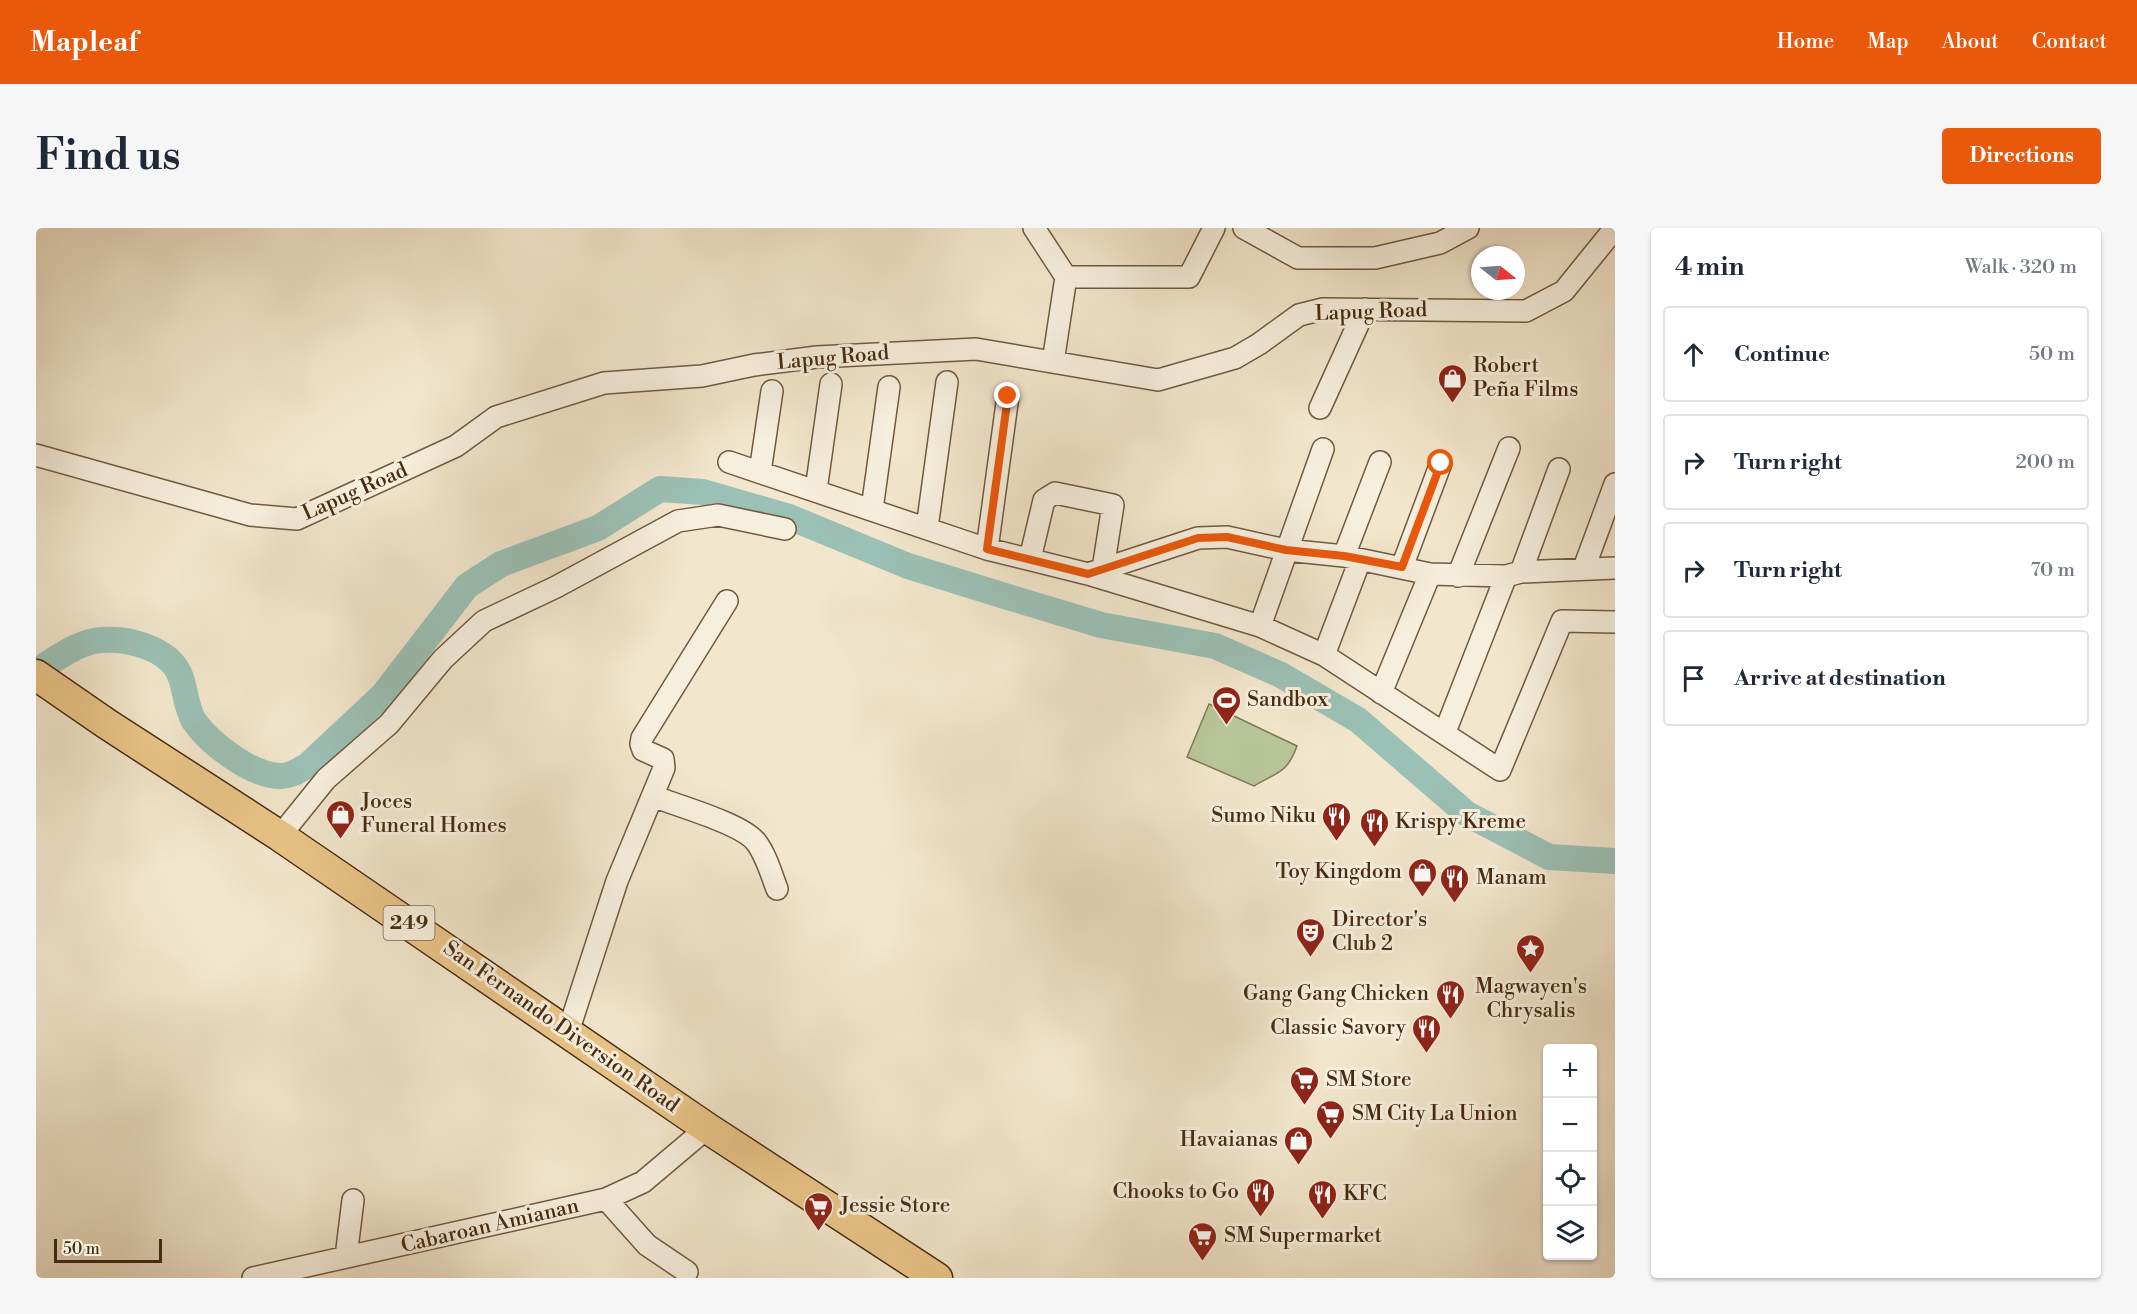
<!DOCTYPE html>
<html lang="en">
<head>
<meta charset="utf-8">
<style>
  :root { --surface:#fff; --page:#f6f6f7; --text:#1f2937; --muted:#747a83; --line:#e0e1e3; --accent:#ea580c }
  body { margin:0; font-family:"Libre Bodoni",serif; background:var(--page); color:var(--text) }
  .controls { position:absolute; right:18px; bottom:18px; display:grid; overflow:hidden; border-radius:6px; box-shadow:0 2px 4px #0004 }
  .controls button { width:54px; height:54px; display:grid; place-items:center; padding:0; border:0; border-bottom:2px solid var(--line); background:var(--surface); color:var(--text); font:30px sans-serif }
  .compass { position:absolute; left:1435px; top:18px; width:54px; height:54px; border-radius:50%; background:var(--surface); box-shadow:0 2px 4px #0004; rotate:107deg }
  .scale { position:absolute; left:18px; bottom:15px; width:108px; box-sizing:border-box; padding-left:6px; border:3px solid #462c10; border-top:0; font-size:16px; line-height:21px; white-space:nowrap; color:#462c10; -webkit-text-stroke:4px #f7efde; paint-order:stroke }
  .stop { position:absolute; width:18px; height:18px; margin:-14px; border:4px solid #ea580c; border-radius:50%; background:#fff }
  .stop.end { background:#ea580c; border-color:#fff; box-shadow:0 2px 6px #0008 }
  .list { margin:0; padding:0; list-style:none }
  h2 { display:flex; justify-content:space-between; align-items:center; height:78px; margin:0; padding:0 24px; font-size:26px }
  h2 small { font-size:20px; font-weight:400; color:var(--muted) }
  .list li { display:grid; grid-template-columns:39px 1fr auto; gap:18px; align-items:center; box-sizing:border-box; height:96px; margin:0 12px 12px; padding:0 12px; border:2px solid var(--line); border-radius:6px }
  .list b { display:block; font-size:22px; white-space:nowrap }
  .list em { font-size:20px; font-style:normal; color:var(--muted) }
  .icon { flex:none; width:33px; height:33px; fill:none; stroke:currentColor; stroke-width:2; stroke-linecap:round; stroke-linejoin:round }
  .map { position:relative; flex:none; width:1579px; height:1050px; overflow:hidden; border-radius:6px }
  header { display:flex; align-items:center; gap:36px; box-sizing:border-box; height:84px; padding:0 30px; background:var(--accent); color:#fff }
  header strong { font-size:28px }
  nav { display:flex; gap:33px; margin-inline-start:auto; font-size:21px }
  .intro { display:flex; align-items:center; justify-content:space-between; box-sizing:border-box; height:144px; padding:0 36px }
  h1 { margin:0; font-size:42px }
  .button { padding:15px 27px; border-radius:6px; background:var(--accent); color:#fff; font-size:21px; font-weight:700 }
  main { display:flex; gap:36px; padding:0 36px }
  aside { flex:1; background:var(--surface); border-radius:6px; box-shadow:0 2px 4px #0004 }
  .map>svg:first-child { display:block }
  .grass { fill:#b8c699; stroke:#7f7954; stroke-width:1.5 }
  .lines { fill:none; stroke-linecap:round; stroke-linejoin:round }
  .river { stroke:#9bc0b5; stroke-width:26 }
  .minor-casing { stroke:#715a3f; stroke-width:24 }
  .highway-casing { stroke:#462c10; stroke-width:33 }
  .minor { stroke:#f7efde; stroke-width:21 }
  .highway { stroke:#e9c386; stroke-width:30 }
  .route { stroke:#ea580c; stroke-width:8 }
  .labels { text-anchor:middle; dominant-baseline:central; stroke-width:6; stroke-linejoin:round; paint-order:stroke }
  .shield { fill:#f7efde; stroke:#7b664e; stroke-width:1.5 }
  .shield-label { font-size:20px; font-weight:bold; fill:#462c10 }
  .street-label { font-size:21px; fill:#462c10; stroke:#f7efde }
  .poi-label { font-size:21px; fill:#462c10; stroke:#f7efde; text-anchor:start }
</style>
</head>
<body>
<header>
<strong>Mapleaf</strong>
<nav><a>Home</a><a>Map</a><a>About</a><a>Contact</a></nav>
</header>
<div class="intro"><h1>Find us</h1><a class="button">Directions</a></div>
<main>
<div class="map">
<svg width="1579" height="1050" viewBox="0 0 1579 1050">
  <rect width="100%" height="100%" fill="#f2e6cc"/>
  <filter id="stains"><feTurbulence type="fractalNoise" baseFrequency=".00333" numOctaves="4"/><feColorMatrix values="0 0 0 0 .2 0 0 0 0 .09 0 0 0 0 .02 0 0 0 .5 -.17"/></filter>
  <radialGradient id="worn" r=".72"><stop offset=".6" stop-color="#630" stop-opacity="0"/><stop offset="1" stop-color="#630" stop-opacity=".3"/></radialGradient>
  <!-- grass -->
  <path class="grass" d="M1173,476L1261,518C1251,546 1241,544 1218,558L1151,529Z"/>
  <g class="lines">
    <!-- river -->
    <path class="river" d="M0,443C20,431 43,413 66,412C92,410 131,420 143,445C150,460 149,478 158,493C174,516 216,548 245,548C255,548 263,542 271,538L347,467L431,358L465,336L562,300L624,261L667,264L753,289L872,338L972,369L1065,397L1179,418L1245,447L1322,492L1431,586L1513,629L1579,633"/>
    <defs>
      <path id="minor" d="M998,0L1030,49H1153L1178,0
        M1208,0L1262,30H1339L1404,15L1432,0
        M1017,134L1030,49
        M1284,180L1329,81
        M0,227L214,287L261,291L420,218L460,189L568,155L666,148L718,137L781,129L940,121L1122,152L1199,130L1223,116L1263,87L1287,81L1490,83L1528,63L1579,0
        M693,234L951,321L1052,346L1224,398L1288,427L1464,542L1526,393L1579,394
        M724,244L736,163
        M780,262L795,156
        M836,281L853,159
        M891,300L911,154
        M951,321L972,168
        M1308,328L1344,234
        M994,331L1008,272L1019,265L1077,277L1067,341
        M1366,339L1405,235
        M1548,340L1579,256
        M1485,344L1523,241
        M1052,346L1162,310L1191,309L1250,322L1308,328L1394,346L1470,348L1485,344L1579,340
        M1422,348L1473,220
        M1224,398L1287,221
        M1288,427L1324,332
        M1345,465L1394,346
        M1409,504L1470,348
        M617,568C641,578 705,595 720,614C730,627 735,645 741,661
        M244,608L290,551L353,496L407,431L448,393L520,359L642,293L682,287L749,301
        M532,804L581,653L628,540L627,531L607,522L605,516L606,510L691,373
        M570,971L611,1017L651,1044
        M310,1029L317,972
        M217,1050L570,971L607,954L671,900"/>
      <path id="highway" d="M0,447L71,496L244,608L671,900L901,1050"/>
    </defs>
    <!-- minor casing -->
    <use href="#minor" class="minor-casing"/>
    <!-- highway casing -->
    <use href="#highway" class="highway-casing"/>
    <!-- minor -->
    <use href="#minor" class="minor"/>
    <!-- highway -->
    <use href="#highway" class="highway"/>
  </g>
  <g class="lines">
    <!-- route -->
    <path class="route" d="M972,168L951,321L1052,346L1162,310L1191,309L1250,322L1308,328L1366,339L1405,235"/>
  </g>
  <!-- icons -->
  <defs>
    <symbol id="shop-pin" viewBox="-11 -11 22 30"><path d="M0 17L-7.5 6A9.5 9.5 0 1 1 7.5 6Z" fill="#8f2418" stroke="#f7efde"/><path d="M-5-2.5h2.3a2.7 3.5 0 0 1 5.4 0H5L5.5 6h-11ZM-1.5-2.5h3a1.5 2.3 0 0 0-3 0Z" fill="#fff"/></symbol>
    <symbol id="stadium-pin" viewBox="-11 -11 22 30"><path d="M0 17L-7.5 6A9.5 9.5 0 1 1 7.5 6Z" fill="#8f2418" stroke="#f7efde"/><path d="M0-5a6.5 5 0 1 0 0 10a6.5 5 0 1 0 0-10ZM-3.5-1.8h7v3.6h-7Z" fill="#fff"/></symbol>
    <symbol id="restaurant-pin" viewBox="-11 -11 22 30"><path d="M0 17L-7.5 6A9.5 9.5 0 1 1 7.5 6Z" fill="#8f2418" stroke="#f7efde"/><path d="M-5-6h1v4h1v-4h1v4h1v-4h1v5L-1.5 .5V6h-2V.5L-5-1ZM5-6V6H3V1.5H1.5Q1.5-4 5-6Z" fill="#fff"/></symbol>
    <symbol id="theatre-pin" viewBox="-11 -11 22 30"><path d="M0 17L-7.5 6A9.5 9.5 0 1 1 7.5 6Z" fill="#8f2418" stroke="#f7efde"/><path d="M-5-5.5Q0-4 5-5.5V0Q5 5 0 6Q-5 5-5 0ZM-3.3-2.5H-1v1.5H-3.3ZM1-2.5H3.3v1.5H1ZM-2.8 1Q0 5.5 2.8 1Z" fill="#fff"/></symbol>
    <symbol id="sight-pin" viewBox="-11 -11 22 30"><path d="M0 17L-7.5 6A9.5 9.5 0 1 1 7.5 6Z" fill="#8f2418" stroke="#f7efde"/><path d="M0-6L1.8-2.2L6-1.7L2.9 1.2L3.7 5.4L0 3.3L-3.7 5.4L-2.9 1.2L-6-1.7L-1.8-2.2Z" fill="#fff"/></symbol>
    <symbol id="supermarket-pin" viewBox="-11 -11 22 30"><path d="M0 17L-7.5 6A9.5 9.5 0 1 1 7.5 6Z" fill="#8f2418" stroke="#f7efde"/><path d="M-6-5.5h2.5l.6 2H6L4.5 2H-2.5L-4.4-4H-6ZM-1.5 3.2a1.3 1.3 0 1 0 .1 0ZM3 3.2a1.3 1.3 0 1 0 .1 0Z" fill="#fff"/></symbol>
  </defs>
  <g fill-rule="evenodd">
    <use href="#shop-pin" x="1400" y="134" width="33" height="45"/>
    <use href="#stadium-pin" x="1174" y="456" width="33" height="45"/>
    <use href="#shop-pin" x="288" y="570" width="33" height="45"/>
    <use href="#restaurant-pin" x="1284" y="572" width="33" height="45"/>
    <use href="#restaurant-pin" x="1322" y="578" width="33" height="45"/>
    <use href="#shop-pin" x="1370" y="628" width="33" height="45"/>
    <use href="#restaurant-pin" x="1402" y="634" width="33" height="45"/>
    <use href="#theatre-pin" x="1258" y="688" width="33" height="45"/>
    <use href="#sight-pin" x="1478" y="704" width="33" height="45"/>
    <use href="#restaurant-pin" x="1398" y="750" width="33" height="45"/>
    <use href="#restaurant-pin" x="1374" y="784" width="33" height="45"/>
    <use href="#supermarket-pin" x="1252" y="836" width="33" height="45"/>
    <use href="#supermarket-pin" x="1278" y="870" width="33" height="45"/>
    <use href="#shop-pin" x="1246" y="896" width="33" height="45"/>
    <use href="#restaurant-pin" x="1208" y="948" width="33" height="45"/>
    <use href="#restaurant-pin" x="1270" y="950" width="33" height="45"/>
    <use href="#supermarket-pin" x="766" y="962" width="33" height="45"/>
    <use href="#supermarket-pin" x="1150" y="992" width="33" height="45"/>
  </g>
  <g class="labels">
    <!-- shield labels -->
    <rect class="shield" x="347.5" y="678" width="51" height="34" rx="4.5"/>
    <g class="shield-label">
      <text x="373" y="695">249</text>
    </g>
    <!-- street labels -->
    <g class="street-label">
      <text transform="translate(1335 84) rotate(-2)">Lapug Road</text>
      <text transform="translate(797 130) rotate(-5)">Lapug Road</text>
      <text transform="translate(319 264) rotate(-24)">Lapug Road</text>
      <text transform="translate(525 799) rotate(35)">San Fernando Diversion Road</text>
      <text transform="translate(454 998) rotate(-13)">Cabaroan Amianan</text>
    </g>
    <!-- poi labels -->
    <g class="poi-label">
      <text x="1437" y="138">Robert<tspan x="1437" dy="24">Peña Films</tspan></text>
      <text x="1211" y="472">Sandbox</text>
      <text x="325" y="574">Joces<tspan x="325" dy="24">Funeral Homes</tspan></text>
      <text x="1280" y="588" text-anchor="end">Sumo Niku</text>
      <text x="1359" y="594">Krispy Kreme</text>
      <text x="1366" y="644" text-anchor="end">Toy Kingdom</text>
      <text x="1440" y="650">Manam</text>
      <text x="1296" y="692">Director's<tspan x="1296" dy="24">Club 2</tspan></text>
      <text x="1495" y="759" text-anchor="middle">Magwayen's<tspan x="1495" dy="24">Chrysalis</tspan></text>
      <text x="1393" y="766" text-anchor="end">Gang Gang Chicken</text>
      <text x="1370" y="800" text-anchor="end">Classic Savory</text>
      <text x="1290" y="852">SM Store</text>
      <text x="1316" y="886">SM City La Union</text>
      <text x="1242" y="912" text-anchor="end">Havaianas</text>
      <text x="1203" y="964" text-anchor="end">Chooks to Go</text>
      <text x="1307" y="966">KFC</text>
      <text x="804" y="978">Jessie Store</text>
      <text x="1188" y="1008">SM Supermarket</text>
    </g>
  </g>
  <rect width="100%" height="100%" filter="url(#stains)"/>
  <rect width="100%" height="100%" fill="url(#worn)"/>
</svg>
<div class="controls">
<button>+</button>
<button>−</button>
<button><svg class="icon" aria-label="locate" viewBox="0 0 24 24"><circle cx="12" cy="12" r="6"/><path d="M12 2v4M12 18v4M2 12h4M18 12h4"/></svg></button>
<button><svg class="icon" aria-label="layers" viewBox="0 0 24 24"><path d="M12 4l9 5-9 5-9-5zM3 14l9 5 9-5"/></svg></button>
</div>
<svg class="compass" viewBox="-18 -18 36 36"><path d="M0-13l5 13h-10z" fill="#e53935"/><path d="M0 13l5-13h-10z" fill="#747a83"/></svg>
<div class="scale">50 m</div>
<div class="stop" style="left:1405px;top:235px"></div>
<div class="stop end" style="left:972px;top:168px"></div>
</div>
<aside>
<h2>4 min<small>Walk · 320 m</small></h2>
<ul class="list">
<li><svg class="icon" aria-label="ahead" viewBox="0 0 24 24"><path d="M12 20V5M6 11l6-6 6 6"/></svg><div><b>Continue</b></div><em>50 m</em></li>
<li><svg class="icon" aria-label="right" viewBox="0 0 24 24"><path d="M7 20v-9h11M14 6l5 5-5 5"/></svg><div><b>Turn right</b></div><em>200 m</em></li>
<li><svg class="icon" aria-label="right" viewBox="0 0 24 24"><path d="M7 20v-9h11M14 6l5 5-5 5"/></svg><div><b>Turn right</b></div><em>70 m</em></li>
<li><svg class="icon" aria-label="arrive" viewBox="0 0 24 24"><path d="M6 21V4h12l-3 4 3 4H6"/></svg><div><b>Arrive at destination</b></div></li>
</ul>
</aside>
</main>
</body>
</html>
